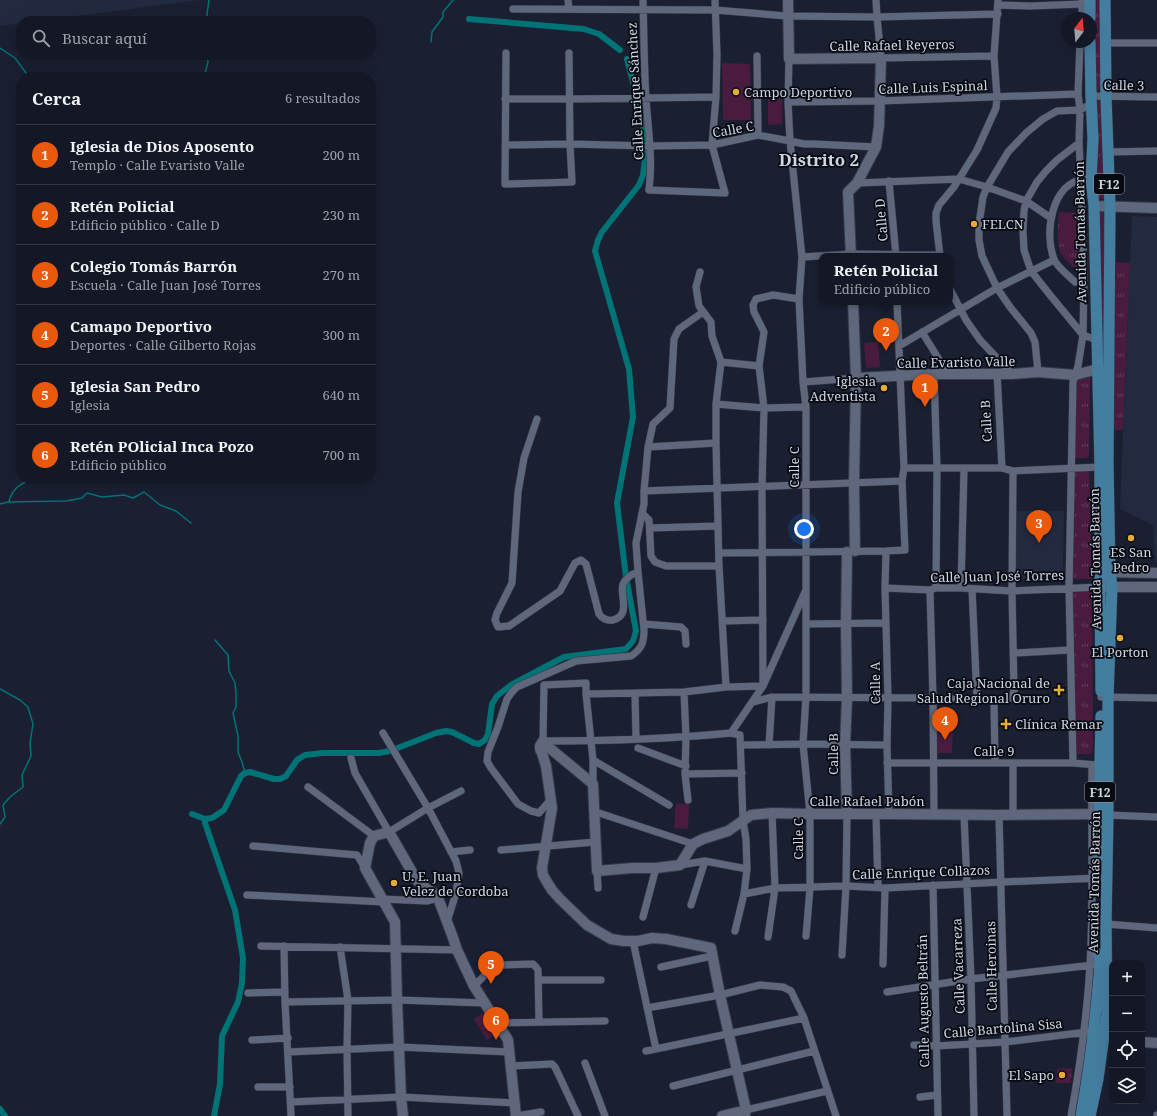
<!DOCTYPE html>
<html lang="es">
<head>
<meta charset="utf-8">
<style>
  :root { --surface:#141826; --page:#212532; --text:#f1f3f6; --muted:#9da0a7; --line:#333743; --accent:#ea580c }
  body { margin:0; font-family:"Noto Serif",serif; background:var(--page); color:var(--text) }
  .controls { position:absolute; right:12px; bottom:12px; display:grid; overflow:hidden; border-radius:8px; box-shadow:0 4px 16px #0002 }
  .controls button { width:36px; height:36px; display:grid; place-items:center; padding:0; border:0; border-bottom:1px solid var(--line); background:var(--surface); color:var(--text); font:20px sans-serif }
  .compass { position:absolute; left:1061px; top:12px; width:36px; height:36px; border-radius:50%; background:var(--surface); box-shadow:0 4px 16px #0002; rotate:16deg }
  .you { position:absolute; left:804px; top:529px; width:14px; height:14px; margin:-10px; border:3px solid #fff; border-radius:50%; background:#1a73e8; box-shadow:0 0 0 6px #1a73e833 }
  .badge { display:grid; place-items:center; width:26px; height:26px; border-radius:50%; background:var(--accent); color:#fff; font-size:13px; font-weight:700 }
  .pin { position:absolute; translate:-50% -33px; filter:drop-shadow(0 1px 2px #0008) }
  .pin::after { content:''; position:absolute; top:21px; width:14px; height:12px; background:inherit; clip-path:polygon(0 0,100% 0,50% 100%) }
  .popup { position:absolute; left:819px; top:253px; width:134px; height:52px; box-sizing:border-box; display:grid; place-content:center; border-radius:8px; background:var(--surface); filter:drop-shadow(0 1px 3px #0005); font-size:13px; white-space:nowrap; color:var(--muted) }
  .popup b { font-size:15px; color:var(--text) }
  .popup::after { content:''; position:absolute; left:50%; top:100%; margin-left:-8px; border:8px solid transparent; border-top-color:var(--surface) }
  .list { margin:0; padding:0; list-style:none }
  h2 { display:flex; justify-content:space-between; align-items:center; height:52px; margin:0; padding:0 16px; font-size:17px }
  h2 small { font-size:13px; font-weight:400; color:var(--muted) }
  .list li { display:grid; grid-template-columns:26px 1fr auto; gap:12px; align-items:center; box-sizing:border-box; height:60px; padding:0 16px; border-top:1px solid var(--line) }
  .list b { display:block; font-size:15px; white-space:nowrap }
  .list p { margin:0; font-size:13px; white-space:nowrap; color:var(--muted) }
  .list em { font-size:13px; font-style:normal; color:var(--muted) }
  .icon { flex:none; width:22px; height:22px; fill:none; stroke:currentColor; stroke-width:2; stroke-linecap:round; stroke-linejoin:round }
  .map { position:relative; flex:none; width:1157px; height:1116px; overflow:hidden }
  .search { position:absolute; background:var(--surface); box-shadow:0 4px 16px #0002; left:16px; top:16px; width:360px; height:44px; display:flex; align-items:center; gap:10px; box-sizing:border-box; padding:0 14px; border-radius:16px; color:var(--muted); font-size:15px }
  .panel { position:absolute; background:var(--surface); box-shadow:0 4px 16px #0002; left:16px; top:72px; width:360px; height:412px; border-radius:16px }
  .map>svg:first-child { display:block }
  .built { fill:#222a40 }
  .grass { fill:url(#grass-tufts) }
  .pitch { fill:#491c3f }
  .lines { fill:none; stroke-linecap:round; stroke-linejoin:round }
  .stream { stroke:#007377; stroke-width:1.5 }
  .canal { stroke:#007377; stroke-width:6 }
  .street-casing { stroke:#363b49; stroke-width:8 }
  .secondary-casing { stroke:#363b49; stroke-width:12 }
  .primary-casing { stroke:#363b49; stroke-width:12 }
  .street { stroke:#5e677b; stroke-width:7 }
  .secondary { stroke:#5e677b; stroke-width:10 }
  .primary { stroke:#457d9f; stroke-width:11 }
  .poi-dot { fill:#e6ac36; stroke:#080a12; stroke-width:1.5 }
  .labels { text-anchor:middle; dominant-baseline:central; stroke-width:3.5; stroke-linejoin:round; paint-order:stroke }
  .shield { fill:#080a12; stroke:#9498a3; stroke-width:1 }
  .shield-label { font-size:12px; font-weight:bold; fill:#d0d5e1 }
  .street-label { font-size:13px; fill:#d0d5e1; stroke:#080a12 }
  .poi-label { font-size:13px; fill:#d0d5e1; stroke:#080a12; text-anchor:start }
  .district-label { font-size:17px; font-weight:bold; fill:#d0d5e1; stroke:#080a12 }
</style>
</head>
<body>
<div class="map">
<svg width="1157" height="1116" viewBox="0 0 1157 1116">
  <defs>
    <pattern id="grass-tufts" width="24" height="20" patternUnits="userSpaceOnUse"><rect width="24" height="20" fill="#491c3f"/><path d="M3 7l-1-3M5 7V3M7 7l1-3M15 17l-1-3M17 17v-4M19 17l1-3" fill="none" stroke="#623c5a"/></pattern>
  </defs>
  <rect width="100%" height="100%" fill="#1a2032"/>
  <!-- built -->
  <path class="built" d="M0,0H199L38,21H21V23L0,26Z
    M1132,216L1157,217V562H1155L1153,525L1120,509Z
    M1015,511H1064L1063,575L1061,578L1015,579Z"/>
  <!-- grass -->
  <path class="grass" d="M1094,0H1102V88L1097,91L1094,87Z
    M1099,100L1102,101L1105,199H1098L1097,195L1095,103Z
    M1059,212L1078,213V268L1076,269C1071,264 1063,259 1061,253C1056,243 1058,223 1059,212Z
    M1100,212H1105L1104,360H1101L1098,216Z
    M1115,262L1130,263L1123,430H1116L1111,425L1113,288L1116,278Z
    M1090,374L1089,455L1087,458H1074L1072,377Z
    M1072,468H1089L1092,576L1091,579H1074L1072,577Z
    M1072,588L1092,590L1093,745L1092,753L1089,754H1075Z
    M1072,1068L1071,1083H1056L1057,1069Z"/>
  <!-- pitch -->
  <path class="pitch" d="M722,63L750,64L751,120H723Z
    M768,99H782V124L768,125Z
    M1060,214H1076V240H1060Z
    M878,342L880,367L866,368L864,343Z
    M938,727H953L952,753H937Z
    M676,804H689L688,829L674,828Z
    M487,1011L499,1031L487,1040L474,1019Z"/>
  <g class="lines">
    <!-- stream -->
    <path class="stream" d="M208,21L207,14L209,0
      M431,42L432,32L443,17V12L453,0
      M0,48L15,58L29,77
      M204,77L208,62L207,55
      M9,501C13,488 20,484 32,479
      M0,504L8,502L66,501L82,498L87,493L102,497L124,495L133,498L144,492L160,505L176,511L191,523
      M215,640L228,655L229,671L235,683L236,693V707L233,713L238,736V752L242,762L245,773
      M0,689L20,700L28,707L33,724L30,743L31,756L22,775L23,787L10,797L3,805L5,817L0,824"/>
    <!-- canal -->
    <path class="canal" d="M469,19L584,29L599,34L620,50
      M627,59L636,94
      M639,103L643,119L644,141
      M192,814L205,819
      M0,1109L5,1116
      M214,1116L220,1084L222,1036L238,1002L242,983L243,958L235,910L205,823V819L212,818L224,810L241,776L245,773L250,772L274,779H280L286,776L297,760L305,755L323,753H379L390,751L436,733L446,731L452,732L474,743L479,744L485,740L488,734L492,704L497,696L511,685L564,657L626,649L633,641L636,631L626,577L617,503L633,417L629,369L595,251L598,240L602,232L639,185L643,175L645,159V150"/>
    <defs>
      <path id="street" d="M568,0L569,9
        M643,0C644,33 644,66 646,98C648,129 653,160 649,190L725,193L712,145L716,97L717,54L715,0
        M876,0L877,17L881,58L994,56
        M998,5L1030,6L1083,4L1090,0
        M513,9L715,10L787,16L877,17L998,14
        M1082,18V0
        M1105,43H1157
        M506,53L505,184L572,182L570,144L569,53
        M757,56L758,135
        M789,59L788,102L790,141L804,144H814L876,147
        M1091,96L1157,97
        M505,99H570L716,97
        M788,102L879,101L1078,94
        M1079,143L1057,160L1046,171L1037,182L1026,201L1024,211L1023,230L1024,250L1031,271L1050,295L1083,335L1097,340
        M505,145L570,144L650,146L712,145L758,135L790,141L802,257L799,299L803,382L806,407V697L803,744L810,814V888L806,936
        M1108,152L1157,151
        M889,181L896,256
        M857,183L959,179L987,187L1026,201L1051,218
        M940,256L936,221V213L939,205L954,187L977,150L996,108L997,97L994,56L998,0
        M802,257L851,254L939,255
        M700,272L696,287L699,306L711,322L712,336L721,362L716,404V443L719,566L726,687L684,692L586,694V683L544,685L543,741C606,741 669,739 731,733L763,686L805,592
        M1075,282C1069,276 1056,266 1054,259C1044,234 1051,182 1085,179
        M950,289L966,320L980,340L1012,374
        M922,332L948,374
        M899,346L997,288L1054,260
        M721,362L759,366
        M1038,372L1035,342L1031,333L1010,307L997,288L982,256L979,240V224L983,197L987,187L1008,152L1026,133L1043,119L1057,111L1080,110L1091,104
        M997,373L1002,468
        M934,374L937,468L936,588
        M803,382L856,378
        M716,404L764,408L806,407
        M537,419L524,458L518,492L512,583L497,613L495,620L498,627L509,626L560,591L575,563L581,560L586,564L599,614C602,618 607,621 613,620C632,615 619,594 623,584C626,578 632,574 638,572L636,543L644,504V491L648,447L653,424L670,408L674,339L679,329L703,312
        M648,447L716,443
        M904,468H1002L1013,471L1100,467
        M644,491L902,481
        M642,513L649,520L651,556L655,562L666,566H719
        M650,528L718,526
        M886,551L885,588L888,698L887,745L889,814
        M719,553L886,551L905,550L902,481L904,468L897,302
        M885,588L930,590L936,588H961L1012,591L1100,587
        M961,588L964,468
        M972,589L977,700
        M930,590L933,698L934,815
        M722,621L763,620
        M644,624L681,627L685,631L686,644
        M807,624L885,623
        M1014,653L1070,650
        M726,687L763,686L762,487L764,408L759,366L764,332L754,312L753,305L756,299L773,295L799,299
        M684,692L686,737L685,774L688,800
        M635,693L636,739
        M586,694L593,760V784
        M1101,697L1157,698
        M994,700L995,763
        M753,702L772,697L933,698L977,700H1005L1011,698L1014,691L1012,591L1013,471
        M383,733L428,808L456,861L459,873L456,893L447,922
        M731,733L740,735L743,821L746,839L747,869
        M741,745L803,744L887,745
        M769,745L772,697
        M638,748L686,766
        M351,758L355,773L389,832L428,808L461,791
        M593,760L669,805
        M887,763H1073L1097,765
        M1013,763V815
        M1073,763L1069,588L1073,382L1075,375L1078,366L1083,335L1084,280L1081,180L1079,143L1080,110L1078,94L1080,42
        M685,774L742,773
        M308,787L374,836
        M551,799L539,813L531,811L518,804L491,768L487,761L488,752L498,727L507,699L512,692L517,687L576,661L631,656C642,649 644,642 644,630L638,572
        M593,811L693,844
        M876,814L878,887
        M964,815L971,979L974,1116
        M999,815L1007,1116
        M1108,815L1157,817
        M253,846L357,855L365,868
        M501,850L595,842
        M451,852L470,850
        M680,865L705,861L747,869L744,894L735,931
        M597,871L598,888
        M933,885L938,1116
        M456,893H484
        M744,894L775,888L846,886L885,888L1002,882L1100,878
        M247,895L384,902
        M382,899L427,901L438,898
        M691,905L705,861
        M643,917L656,868
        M1106,924L1157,928
        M768,937L775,888L772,813
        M633,941L656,1049
        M261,946L457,950
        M284,946L285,1002L291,1116
        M340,947L348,1000L347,1049L348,1116
        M842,955L846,886L847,814
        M883,964L885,888
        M661,967L712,956
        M538,980H601
        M474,986L494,966L499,965L533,964L536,967L538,970L539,1022
        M887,992L971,979L1093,965
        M248,993L285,992
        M285,1002L397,1000L485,1003
        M647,1008L720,995L760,985L783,987L791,991L804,1018L836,1116
        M498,1023L605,1021
        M252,1040L288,1038
        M914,1045L936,1046L1005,1042L1087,1032
        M646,1051L804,1018
        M288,1052L399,1047L509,1052
        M585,1063L605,1116
        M511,1066L552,1064L555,1067L578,1116
        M673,1086L814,1051
        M258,1087H290
        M920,1097L937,1095
        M291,1102L401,1097L514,1103
        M516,1116L541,1112
        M747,1116L746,1110L827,1091
        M1071,1116C1080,1066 1087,1016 1090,965C1094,899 1091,832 1092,765
        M1157,1116V1115"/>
      <path id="secondary" d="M788,0L789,59L881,58L879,126L876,147L857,183L848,192L851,256
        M1094,206L1157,208
        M853,302L856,378L854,483L855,551
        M856,378L934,374H1012L1038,372L1075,375L1098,369
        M847,552L846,624L847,698L845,745L847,814
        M1103,572L1157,573
        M1100,587H1157
        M1142,1042L1157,1043
        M403,1116L401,1097L397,1000L395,922L365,868L370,843L374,836L389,832L416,879L421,885L432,892L438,898L452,935L457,950L474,986L508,1040L516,1116
        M722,1116L746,1110L720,995L711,948L666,939L652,938L638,941H624L611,939L587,925L560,899L552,890L547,882L543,875L542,868L552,808L546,766L542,753L540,749V746L543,741L546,745L593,784L597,871L632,868H656L680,865L693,844L703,839L728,831L751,815L772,813L810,814H889L999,815L1106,814"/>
      <path id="primary" d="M1090,0V18
        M1090,42L1091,96L1093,139L1091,179L1094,206L1100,467V587L1101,691
        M1100,855V765L1101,716
        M1081,1116C1090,1066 1096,1016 1100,965L1099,954
        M1090,1116L1098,1079L1107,1013L1106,924L1108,815V697L1112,586L1110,572L1108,463L1110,207L1106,97L1105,0"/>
    </defs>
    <!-- street casing -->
    <use href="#street" class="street-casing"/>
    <!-- secondary casing -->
    <use href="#secondary" class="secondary-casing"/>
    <!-- primary casing -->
    <use href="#primary" class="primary-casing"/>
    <!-- street -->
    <use href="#street" class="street"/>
    <!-- secondary -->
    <use href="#secondary" class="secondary"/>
    <!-- primary -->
    <use href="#primary" class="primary"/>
  </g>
  <!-- markers -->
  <g class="poi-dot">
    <circle cx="736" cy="92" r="4"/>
    <circle cx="974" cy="224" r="4"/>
    <circle cx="884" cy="388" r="4"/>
    <circle cx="1131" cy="538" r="4"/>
    <circle cx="1120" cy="638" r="4"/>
    <path d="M1057 684h4v4h4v4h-4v4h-4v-4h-4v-4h4z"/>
    <path d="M1004 718h4v4h4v4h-4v4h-4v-4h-4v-4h4z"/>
    <circle cx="394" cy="883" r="4"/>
    <circle cx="1062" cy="1075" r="4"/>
  </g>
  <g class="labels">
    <!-- shield labels -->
    <g class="shield">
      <rect x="1094" y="174" width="30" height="20" rx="3"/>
      <rect x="1085" y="782" width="30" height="20" rx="3"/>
    </g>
    <g class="shield-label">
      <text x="1109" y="184">F12</text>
      <text x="1100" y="792">F12</text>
    </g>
    <!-- street labels -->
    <g class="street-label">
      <text transform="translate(892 45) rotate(-1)">Calle Rafael Reyeros</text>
      <text transform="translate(1124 85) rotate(1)">Calle 3</text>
      <text transform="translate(933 87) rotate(-2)">Calle Luis Espinal</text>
      <text transform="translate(635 91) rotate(-93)">Calle Enrique Sánchez</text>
      <text transform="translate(733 129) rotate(-10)">Calle C</text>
      <text transform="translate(881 220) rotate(-95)">Calle D</text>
      <text transform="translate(1080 232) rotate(-91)">Avenida Tomás Barrón</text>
      <text transform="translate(956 362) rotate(-1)">Calle Evaristo Valle</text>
      <text transform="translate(986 421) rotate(-93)">Calle B</text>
      <text transform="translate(794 467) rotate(-90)">Calle C</text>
      <text transform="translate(1095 559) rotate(-91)">Avenida Tomás Barrón</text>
      <text transform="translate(997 576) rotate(-1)">Calle Juan José Torres</text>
      <text transform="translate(875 683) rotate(-91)">Calle A</text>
      <text x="994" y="751">Calle 9</text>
      <text transform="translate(833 754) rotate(-90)">Calle B</text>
      <text x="867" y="801">Calle Rafael Pabón</text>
      <text transform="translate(798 839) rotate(-90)">Calle C</text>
      <text transform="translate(921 872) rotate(-2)">Calle Enrique Collazos</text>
      <text transform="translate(1094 882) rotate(-89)">Avenida Tomás Barrón</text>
      <text transform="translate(958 966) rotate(-92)">Calle Vacarreza</text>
      <text transform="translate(991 966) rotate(-91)">Calle Heroinas</text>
      <text transform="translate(923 1001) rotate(-91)">Calle Augusto Beltrán</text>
      <text transform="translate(1003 1028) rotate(-5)">Calle Bartolina Sisa</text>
    </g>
    <!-- poi labels -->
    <g class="poi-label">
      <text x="744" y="92">Campo Deportivo</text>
      <text x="982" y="224">FELCN</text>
      <text x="876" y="381" text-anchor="end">Iglesia<tspan x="876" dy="15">Adventista</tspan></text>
      <text x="1131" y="552" text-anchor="middle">ES San<tspan x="1131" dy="15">Pedro</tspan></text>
      <text x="1120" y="652" text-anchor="middle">El Porton</text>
      <text x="1050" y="683" text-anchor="end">Caja Nacional de<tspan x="1050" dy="15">Salud Regional Oruro</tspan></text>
      <text x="1015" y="724">Clínica Remar</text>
      <text x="402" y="876">U. E. Juan<tspan x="402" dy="15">Velez de Cordoba</tspan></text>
      <text x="1054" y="1075" text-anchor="end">El Sapo</text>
    </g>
    <!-- district labels -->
    <g class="district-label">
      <text x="819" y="159">Distrito 2</text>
    </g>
  </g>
</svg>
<div class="controls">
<button>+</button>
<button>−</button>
<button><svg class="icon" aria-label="locate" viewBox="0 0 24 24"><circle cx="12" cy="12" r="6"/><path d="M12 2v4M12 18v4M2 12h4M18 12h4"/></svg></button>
<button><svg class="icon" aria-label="layers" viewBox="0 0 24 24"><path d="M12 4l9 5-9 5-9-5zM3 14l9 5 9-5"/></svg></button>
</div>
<svg class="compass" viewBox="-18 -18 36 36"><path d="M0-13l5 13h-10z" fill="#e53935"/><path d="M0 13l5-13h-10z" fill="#9da0a7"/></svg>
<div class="you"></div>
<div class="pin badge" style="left:925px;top:407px">1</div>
<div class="pin badge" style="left:886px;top:351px">2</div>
<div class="popup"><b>Retén Policial</b>Edificio público</div>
<div class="pin badge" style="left:1039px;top:543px">3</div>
<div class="pin badge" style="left:945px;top:740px">4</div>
<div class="pin badge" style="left:491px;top:984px">5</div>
<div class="pin badge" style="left:496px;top:1040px">6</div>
<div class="search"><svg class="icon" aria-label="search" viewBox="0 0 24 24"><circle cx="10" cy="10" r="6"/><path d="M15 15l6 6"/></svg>Buscar aquí</div>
<section class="panel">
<h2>Cerca<small>6 resultados</small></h2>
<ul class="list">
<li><span class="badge">1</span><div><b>Iglesia de Dios Aposento</b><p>Templo · Calle Evaristo Valle</p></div><em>200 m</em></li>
<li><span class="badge">2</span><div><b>Retén Policial</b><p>Edificio público · Calle D</p></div><em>230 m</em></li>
<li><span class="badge">3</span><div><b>Colegio Tomás Barrón</b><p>Escuela · Calle Juan José Torres</p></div><em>270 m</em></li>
<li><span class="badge">4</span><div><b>Camapo Deportivo</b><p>Deportes · Calle Gilberto Rojas</p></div><em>300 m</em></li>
<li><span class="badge">5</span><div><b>Iglesia San Pedro</b><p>Iglesia</p></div><em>640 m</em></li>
<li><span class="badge">6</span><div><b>Retén POlicial Inca Pozo</b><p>Edificio público</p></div><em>700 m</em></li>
</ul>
</section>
</div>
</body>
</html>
